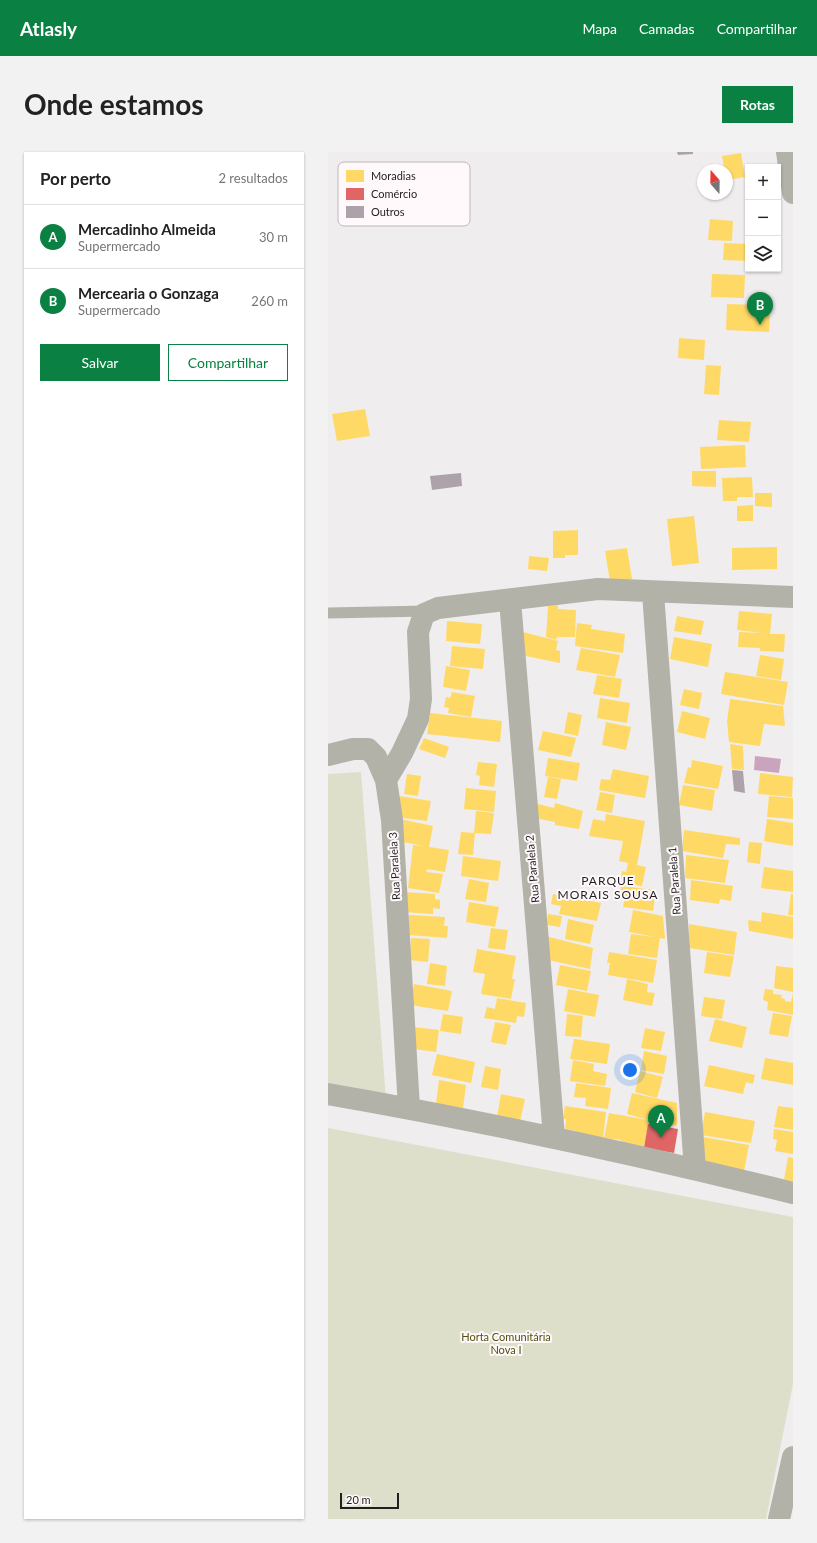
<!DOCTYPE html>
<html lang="pt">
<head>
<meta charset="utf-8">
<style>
  :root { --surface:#fff; --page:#f2f2f2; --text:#222; --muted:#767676; --line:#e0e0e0; --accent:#0b8043 }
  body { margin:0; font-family:Lato,sans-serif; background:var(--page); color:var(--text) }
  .controls { position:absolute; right:12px; top:12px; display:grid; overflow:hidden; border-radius:0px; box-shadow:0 1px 3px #0004 }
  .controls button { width:36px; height:36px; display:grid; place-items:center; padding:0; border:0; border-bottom:1px solid var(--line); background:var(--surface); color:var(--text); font:20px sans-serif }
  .compass { position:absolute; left:369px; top:12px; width:36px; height:36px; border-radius:50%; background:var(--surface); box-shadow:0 1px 3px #0004; rotate:340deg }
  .scale { position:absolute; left:12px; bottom:10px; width:59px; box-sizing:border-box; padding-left:4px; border:2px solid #201e1f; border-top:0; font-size:11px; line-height:14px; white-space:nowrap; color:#201e1f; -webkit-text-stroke:3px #fff9fc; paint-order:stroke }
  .you { position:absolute; left:302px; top:918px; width:14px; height:14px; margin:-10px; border:3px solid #fff; border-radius:50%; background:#1a73e8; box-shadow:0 0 0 6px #1a73e833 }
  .badge { display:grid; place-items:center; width:26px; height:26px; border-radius:50%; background:var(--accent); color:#fff; font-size:13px; font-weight:700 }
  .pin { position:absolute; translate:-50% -33px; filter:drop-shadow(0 1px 2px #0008) }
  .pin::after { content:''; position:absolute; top:21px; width:14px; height:12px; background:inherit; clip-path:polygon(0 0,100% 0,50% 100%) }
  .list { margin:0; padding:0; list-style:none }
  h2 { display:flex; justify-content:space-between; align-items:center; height:52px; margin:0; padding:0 16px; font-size:17px }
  h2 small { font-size:13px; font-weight:400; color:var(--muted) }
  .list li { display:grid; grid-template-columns:26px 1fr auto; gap:12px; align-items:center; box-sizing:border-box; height:64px; padding:0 16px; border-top:1px solid var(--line) }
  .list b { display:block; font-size:15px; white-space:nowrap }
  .list p { margin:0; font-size:13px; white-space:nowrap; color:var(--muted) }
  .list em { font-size:13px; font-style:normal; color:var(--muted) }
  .actions { display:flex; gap:8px; padding:12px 16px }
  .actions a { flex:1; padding:9px 0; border:1px solid var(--accent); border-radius:0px; text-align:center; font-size:14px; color:var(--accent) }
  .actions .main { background:var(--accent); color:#fff }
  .icon { flex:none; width:22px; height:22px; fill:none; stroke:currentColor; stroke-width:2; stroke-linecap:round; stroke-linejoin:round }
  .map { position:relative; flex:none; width:465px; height:1367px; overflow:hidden; border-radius:0px }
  header { display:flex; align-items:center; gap:24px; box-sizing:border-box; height:56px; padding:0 20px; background:var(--accent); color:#fff }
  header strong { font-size:19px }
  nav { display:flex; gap:22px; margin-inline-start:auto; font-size:14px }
  .intro { display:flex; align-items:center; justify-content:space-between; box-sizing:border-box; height:96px; padding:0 24px }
  h1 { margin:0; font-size:28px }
  .button { padding:10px 18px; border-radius:0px; background:var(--accent); color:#fff; font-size:14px; font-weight:700 }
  main { display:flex; gap:24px; padding:0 24px }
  aside { flex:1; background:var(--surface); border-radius:0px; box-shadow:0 1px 3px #0004 }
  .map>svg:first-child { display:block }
  .green { fill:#dedfca }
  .water { fill:#caa4bd }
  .homes { fill:#ffd966 }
  .shops { fill:#e06666 }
  .building { fill:#ada2a9 }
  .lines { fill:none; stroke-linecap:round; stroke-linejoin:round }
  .service { stroke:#b3b2a9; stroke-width:11 }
  .minor { stroke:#b3b2a9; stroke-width:22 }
  .labels { text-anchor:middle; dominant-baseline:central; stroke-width:4; stroke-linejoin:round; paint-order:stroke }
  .street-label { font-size:11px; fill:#201e1f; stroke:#fff9fc }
  .park-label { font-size:11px; fill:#51530a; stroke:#fff9fc }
  .neighbourhood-label { font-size:12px; letter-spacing:1px; fill:#201e1f; stroke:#fff9fc }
  .key { fill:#fff9fc; stroke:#bcb7ba; stroke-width:1 }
  .key-label { font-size:11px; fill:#201e1f }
</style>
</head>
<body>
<header>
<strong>Atlasly</strong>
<nav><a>Mapa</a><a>Camadas</a><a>Compartilhar</a></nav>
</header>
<div class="intro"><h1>Onde estamos</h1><a class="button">Rotas</a></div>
<main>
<aside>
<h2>Por perto<small>2 resultados</small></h2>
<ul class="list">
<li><span class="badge">A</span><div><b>Mercadinho Almeida</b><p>Supermercado</p></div><em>30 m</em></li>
<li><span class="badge">B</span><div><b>Mercearia o Gonzaga</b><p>Supermercado</p></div><em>260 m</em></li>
</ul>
<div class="actions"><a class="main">Salvar</a><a>Compartilhar</a></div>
</aside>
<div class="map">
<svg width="465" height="1367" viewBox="0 0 465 1367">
  <rect width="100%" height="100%" fill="#f0edef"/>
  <!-- green -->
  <path class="green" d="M33,620L58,947L0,937V622Z
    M0,976L465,1065V1232L438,1367H0Z"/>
  <!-- water -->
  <path class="water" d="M427,604L453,607L451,621L426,618Z"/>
  <!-- homes -->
  <path class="homes" d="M413,1L417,25L399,28V18H382L396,15L394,4Z
    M382,67L405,69L404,89L380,88Z
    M396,91L420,92V109L395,108Z
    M384,122L417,123L416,146L383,145Z
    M399,152L431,153V162L442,163L441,180L398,178Z
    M351,186L377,188L376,208L350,206Z
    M378,213L393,214L391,243L376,242Z
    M37,257L42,284L9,289L4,262Z
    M391,268L423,270L421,290L389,288Z
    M417,293L418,315L373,317L372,295Z
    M364,319H388V335L364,334Z
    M424,325L425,345H409V349H395L394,326Z
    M427,341H444V355L427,354Z
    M425,353V369H409V354Z
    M366,364L371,411L344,414L339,367Z
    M250,378V403H237V406H225V379Z
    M449,395V417L404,418V396Z
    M299,396L304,427L282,430L277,399Z
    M201,404L221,406L219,419L200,417Z
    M230,453V457L248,458L247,485H229L228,488L218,485L220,454Z
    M411,459L444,462L442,482H457L456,500L432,499V496L410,495L411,480L434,481L409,478Z
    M349,464L376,469L373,483L346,479Z
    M119,469L154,472L152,492L118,489Z
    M249,471L264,473L263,477L297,482L295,501L247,494Z
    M191,479L230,489L228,498L232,499V511L193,503Z
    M346,485L384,492L380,515L342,507Z
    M124,494L157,497L155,517L122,514Z
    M253,496L292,503L287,525L248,518Z
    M432,503L456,507L453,528L428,524Z
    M118,514L142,518L138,539L115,535Z
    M397,520L460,530L456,553L393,542Z
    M269,523L294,527L291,546L265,542Z
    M356,537L374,541L371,557L352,553Z
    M124,540L147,544L143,565L120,561L121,556L116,555L118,545L122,546Z
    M272,546L302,551L299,571L269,566Z
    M402,547L455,554L457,574L436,572L432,594L401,590L399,569Z
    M354,559L382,566L377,587L349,580Z
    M240,560L254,563L250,584L236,581Z
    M102,561L174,569L172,590L99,582Z
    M278,570L303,575L298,598L274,593Z
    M215,579L248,586L243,605L210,598Z
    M96,586L121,595L117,606L91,597Z
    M402,592L415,594L416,618L404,617Z
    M220,606L252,611L249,629L217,624Z
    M364,608L395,614L390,637L356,631L360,615L363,616Z
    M150,610L169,612L166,635L151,633L152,624L148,623Z
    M285,617L321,624L317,646L271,638L273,627L282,628Z
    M432,621L465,625L464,645L430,642Z
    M79,622L93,624L90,644L76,642Z
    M220,625L233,627L229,647L216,645Z
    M355,633L387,638L384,659L351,653Z
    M138,636L168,639L166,660L136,657Z
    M272,640L287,643L284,661L268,658Z
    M71,644L103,649L99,669L68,665Z
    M441,644L465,646V667L439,665Z
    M227,651L255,659L251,677L227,673V670L206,666L210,652L226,656Z
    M148,659L166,661L163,682L146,681Z
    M278,662L317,669L309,713L318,715L314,734L292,730L294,719L298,720L300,711L291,709L295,689L261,684L265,667L277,669Z
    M72,667L105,674L101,695L121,698L117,720L99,717L98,720L115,722L111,741L80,736L85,693L97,694L68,689Z
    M439,667L465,671V694L436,689Z
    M356,678L412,686V693L398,692L395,706L354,699Z
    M133,680L147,681L145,703L130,702Z
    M421,690L434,691L432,712L419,710Z
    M358,703L401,708L397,731L357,726Z
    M135,704L173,709L170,729L133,724Z
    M436,715L465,719V740L433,736Z
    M141,727L161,731L158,750L137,747Z
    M363,728L405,734L403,749L392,747L391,752L362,748Z
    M293,734L328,738L325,759L295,755L297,745L292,744Z
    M76,740L107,742V747L112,748V757L105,756V762L75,760Z
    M225,742L273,751L269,769L231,762L233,754L223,752Z
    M463,742H465V763H460Z
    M141,750L171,755L167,775L138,770Z
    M305,758L335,764L337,787L332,786L329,806L300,802L303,782L327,785L301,780Z
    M434,760L465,765V787L421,779L420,768L433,770Z
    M220,762L234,764L232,775L219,773Z
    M81,763L117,765L116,774H120L119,786L80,783Z
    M240,767L266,773L262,792L237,787Z
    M361,772L409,780L406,803L361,796Z
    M163,776L180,778L177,798L160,796Z
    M217,784L265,796L262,817L220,808Z
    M83,786L102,787L100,810L81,808Z
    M149,797L188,804L184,827H187L183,847L153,842L157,822L145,820Z
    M281,800L329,808L325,831L280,823L282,811H279Z
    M379,800L406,804L402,825L376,821Z
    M102,811L119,814L117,834L99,832Z
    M232,813L263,819L259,839L228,833Z
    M448,814L465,816V840L446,836Z
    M299,827L320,832L319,840L327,841L324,854L295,848Z
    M86,832L124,839L120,859L82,853Z
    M240,837L271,843L267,865L236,859Z
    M437,837L445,838V842L454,843L453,846L457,847V849L463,850L465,841V863L439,858L440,850L435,848Z
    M376,845L397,848L394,867L373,864Z
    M169,846L198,851L196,865L189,864L188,871L156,866L159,855L167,857Z
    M445,861L464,864L460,885L441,882Z
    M115,862L135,865L133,882L112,879Z
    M239,862L255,864L253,885L237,884Z
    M387,867L419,875L414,896L381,889Z
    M167,870L183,873L178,893L163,890Z
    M86,875L111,878L108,900L85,897Z
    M317,876L337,880L333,899L313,896Z
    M246,887L282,892L279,912L242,907Z
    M316,899L339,904L336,922L313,918Z
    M109,902L147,910L143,931L104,923Z
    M437,906L465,911V933L433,927Z
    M245,908L266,912L265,919L279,922L277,934L242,929Z
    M381,913L427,923L425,932L418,930L415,942L376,934Z
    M157,914L173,917L170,938L153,935Z
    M312,919L335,925L329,946L307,940Z
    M111,928L138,933L135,956L108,952Z
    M248,931L283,936L280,957L257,954L258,946L246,945Z
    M304,941L349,951V974L321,968L316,996L292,992L293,988L276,986L281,961L320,968L299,962Z
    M173,942L197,947L192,969L169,965Z
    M237,954L278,960L275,987L248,983V979L237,977L238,967H235Z
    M450,954L465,956V978L446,975Z
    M377,960L427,969L423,991L373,983Z
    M446,977L465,980V1002L447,999L449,988L445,987Z
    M375,985L421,993L416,1019L370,1011Z
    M460,1005L465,1006V1030L456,1028Z"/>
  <!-- shops -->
  <path class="shops" d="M320,972L350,977L346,1001L316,996Z"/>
  <!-- building -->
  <path class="building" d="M349,0H365V2L350,3Z
    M133,321L134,334L104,338L102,324Z
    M404,618L415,619L417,641L406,639Z"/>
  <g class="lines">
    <!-- service -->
    <path class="service" d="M0,461L99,459"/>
    <!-- minor -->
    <path class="minor" d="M459,0L465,41
      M325,441L367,1017
      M182,448L226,985
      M0,603L25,597H40L48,605L58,628
      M0,942C156,969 311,1003 465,1041
      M81,956L64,668L58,628L74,601L90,567L93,547L90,480L96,462L110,456L270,437L465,445
      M451,1367L465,1305"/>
  </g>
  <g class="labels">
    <!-- street labels -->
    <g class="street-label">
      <text transform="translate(66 714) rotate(-93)">Rua Paralela 3</text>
      <text transform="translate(204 717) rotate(-95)">Rua Paralela 2</text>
      <text transform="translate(346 729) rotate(-94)">Rua Paralela 1</text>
    </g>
    <!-- park labels -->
    <g class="park-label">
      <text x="178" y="1184">Horta Comunitária<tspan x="178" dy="13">Nova I</tspan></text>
    </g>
    <!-- neighbourhood labels -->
    <g class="neighbourhood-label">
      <text x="280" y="728">PARQUE<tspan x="280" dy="14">MORAIS SOUSA</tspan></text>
    </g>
  </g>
  <!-- legend -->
  <rect x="10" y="10" width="132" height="64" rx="6" class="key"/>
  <rect x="18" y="18" width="18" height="12" fill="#ffd966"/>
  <rect x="18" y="36" width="18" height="12" fill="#e06666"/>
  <rect x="18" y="54" width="18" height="12" fill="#ada2a9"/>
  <g class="key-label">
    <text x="43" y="28">Moradias</text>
    <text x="43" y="46">Comércio</text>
    <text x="43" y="64">Outros</text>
  </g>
</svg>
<div class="controls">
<button>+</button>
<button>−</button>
<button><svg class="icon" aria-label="layers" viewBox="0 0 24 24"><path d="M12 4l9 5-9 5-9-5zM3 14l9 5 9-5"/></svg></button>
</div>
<svg class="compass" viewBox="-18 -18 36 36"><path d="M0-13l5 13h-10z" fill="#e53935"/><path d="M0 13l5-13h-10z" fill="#767676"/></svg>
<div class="scale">20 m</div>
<div class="you"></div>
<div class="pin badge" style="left:333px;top:986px">A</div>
<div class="pin badge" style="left:432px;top:173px">B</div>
</div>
</main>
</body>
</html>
